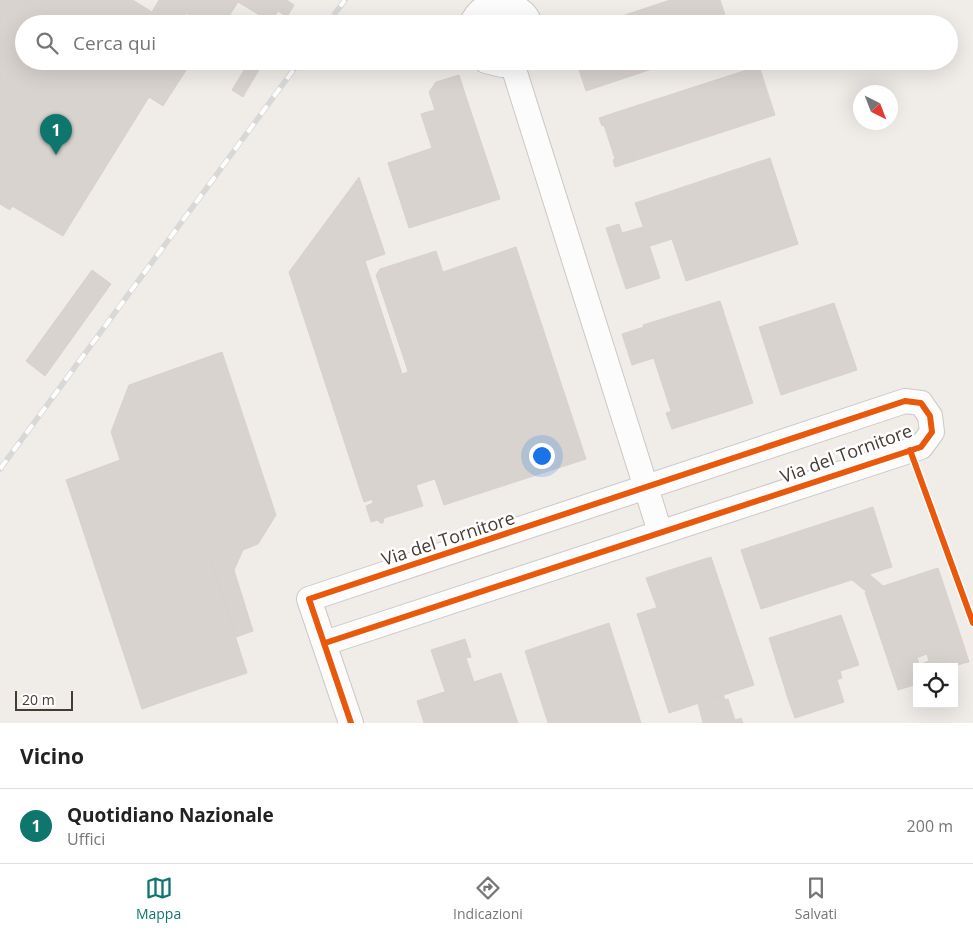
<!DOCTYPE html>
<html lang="it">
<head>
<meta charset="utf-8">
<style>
  :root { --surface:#fff; --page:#f6f6f6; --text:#222; --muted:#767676; --line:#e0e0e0; --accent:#0f766e }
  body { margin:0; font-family:"Open Sans",sans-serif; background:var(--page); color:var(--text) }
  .controls { position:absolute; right:15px; bottom:15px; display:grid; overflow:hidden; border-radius:0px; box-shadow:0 5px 20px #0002 }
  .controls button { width:45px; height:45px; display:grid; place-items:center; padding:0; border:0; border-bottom:1px solid var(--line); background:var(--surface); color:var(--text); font:25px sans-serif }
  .compass { position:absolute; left:853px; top:85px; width:45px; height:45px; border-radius:50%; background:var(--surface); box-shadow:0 5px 20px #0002; rotate:138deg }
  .scale { position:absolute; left:15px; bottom:12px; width:58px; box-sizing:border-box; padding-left:5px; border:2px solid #463b33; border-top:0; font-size:14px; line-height:18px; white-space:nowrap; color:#463b33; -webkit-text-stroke:4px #fff; paint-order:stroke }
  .you { position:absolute; left:541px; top:455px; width:18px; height:18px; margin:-12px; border:4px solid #fff; border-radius:50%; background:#1a73e8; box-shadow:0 0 0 8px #1a73e833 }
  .badge { display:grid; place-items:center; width:32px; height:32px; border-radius:50%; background:var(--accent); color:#fff; font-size:16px; font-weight:700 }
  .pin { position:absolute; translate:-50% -41px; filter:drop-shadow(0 1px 2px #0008) }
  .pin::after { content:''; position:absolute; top:26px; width:18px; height:15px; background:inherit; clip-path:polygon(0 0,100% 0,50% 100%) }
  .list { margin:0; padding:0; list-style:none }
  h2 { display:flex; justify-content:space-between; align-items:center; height:65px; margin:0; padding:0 20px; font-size:21px }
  h2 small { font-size:16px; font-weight:400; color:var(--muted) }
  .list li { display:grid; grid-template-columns:32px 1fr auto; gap:15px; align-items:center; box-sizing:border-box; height:75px; padding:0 20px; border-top:1px solid var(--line) }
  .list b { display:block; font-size:19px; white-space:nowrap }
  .list p { margin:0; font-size:16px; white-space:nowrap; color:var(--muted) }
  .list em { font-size:16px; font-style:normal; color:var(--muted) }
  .icon { flex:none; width:28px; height:28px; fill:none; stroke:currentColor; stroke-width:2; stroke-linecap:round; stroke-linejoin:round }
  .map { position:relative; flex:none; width:973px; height:723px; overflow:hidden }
  .search { position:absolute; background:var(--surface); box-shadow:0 5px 20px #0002; left:15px; right:15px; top:15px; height:55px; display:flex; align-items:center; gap:12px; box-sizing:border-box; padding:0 18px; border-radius:28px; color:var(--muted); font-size:19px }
  .sheet { height:140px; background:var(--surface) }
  nav { display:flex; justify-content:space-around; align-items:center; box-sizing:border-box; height:70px; border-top:1px solid var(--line); background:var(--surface); font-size:14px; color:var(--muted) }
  nav a { display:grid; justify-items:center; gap:2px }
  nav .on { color:var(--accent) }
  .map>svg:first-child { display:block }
  .building { fill:#d8d3cf; stroke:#d8d2cd }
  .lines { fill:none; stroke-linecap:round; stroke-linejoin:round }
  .minor-casing { stroke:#ccc8c4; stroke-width:26 }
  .minor { stroke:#fdfcfc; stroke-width:24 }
  .rail-casing { stroke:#d8d8d7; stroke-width:5.5 }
  .rail { stroke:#fff; stroke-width:4; stroke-dasharray:11; stroke-linecap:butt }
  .cycleway-casing { stroke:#fff; stroke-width:9 }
  .cycleway { stroke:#e8590c; stroke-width:6 }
  .labels { text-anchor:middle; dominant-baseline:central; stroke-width:5; stroke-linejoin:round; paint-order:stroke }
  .street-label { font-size:18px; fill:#463b33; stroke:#fff }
</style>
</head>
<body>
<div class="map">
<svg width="973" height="723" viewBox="0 0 973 723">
  <rect width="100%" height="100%" fill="#f0ece8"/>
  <!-- building -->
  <path class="building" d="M0,0H133L152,12L159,0H287L294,5L287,17L278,11L271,22L238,2L224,24H205L186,13L179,24H24V61H192L163,106L149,97L63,236L12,206L10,210L0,204Z
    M670,0H720L728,24H598Z
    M576,61H676L586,91Z
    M249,62L260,68L243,97L232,90Z
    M759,66L775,115L634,161L617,112Z
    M459,75L467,100L435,110L429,92L436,82Z
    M467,100L500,199L409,228L388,163L432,148L421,114Z
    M617,112L634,161L615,167L613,160L615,159L604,125L602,126L599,118Z
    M770,158L798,244L686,281L672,239L650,246L635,203Z
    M359,177L385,254L365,261L402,374L470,352L468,345L406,365L376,275L380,269L436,251L443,272L516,247L586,459L444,505L435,479L364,502L289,272Z
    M619,224L622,233L643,227L660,278L626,289L606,228Z
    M92,270L111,284L45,376L26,361Z
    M720,301L753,403L732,410L726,393L671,411L643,325Z
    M834,303L857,370L781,395L759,327Z
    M644,327L654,358L632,365L622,334Z
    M468,345L470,352L408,372L406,365Z
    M222,352L276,515L258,544L243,550L234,570L253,631L236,637L211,561L228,555L180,406L111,432L129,385Z
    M726,393L732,410L672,429L666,413Z
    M180,406L228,555L211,561L247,673L196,690L111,432Z
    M120,460L130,490L76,509L66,480Z
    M416,485L423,506L384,518L383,523H380L378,520L371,522L366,506L373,503L372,499Z
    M130,490L196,690L142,709L76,509Z
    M873,507L892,567L761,609L741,550Z
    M711,557L721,587L702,593L700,585L678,592L670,570Z
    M938,568L963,643L957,645L964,663L953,667H920L919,665L929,661L927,654L908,661L914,679L917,678V684L898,690L865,592Z
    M670,570L678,592L700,585L702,593L657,608L646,578Z
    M869,574L883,586L867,592L852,580Z
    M721,587L754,685L669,713L637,614Z
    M841,615L859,665L785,689L769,638Z
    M609,623L641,723H548L525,651Z
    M465,639L471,657L466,658L474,682L445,691L431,650Z
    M963,643L969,662L964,663L957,645Z
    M917,658L920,667H917V678L914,679L908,661Z
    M840,671L842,678L821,685L819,678Z
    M501,673L518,723H424L417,701Z
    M819,678L821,685L803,691L800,684Z
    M837,680L844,702L795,718L787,696Z
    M800,684L803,691L787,696L785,689Z
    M723,694L725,700L728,699L735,720L741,718L743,723H703L698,703Z"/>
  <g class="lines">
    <defs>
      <path id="minor" d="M471,24C474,18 478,12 484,8C500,0 524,5 530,24
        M486,61L502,65L515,61
        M512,63L660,532
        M325,643L921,447L932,432L930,416L921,403L905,401L309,599L351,723"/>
    </defs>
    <!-- minor casing -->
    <use href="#minor" class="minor-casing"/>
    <!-- minor -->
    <use href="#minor" class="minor"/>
    <defs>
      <path id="rail" d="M327,24L345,0
        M0,469L300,61"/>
    </defs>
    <!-- rail casing -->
    <use href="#rail" class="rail-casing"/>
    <!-- rail -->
    <use href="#rail" class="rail"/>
    <defs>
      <path id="cycleway" d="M910,450L973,623
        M325,643L921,447L932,432L930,416L921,403L905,401L309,599L351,723"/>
    </defs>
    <!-- cycleway casing -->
    <use href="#cycleway" class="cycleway-casing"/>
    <!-- cycleway -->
    <use href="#cycleway" class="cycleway"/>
  </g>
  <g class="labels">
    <!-- street labels -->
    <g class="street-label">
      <text transform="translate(846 453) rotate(-20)">Via del Tornitore</text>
      <text transform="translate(448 538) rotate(-18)">Via del Tornitore</text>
    </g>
  </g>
</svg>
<div class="controls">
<button><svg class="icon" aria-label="locate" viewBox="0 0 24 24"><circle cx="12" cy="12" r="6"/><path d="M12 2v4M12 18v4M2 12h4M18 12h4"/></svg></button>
</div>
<svg class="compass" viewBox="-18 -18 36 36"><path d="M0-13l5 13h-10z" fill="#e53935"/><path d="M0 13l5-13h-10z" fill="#767676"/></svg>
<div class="scale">20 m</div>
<div class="you"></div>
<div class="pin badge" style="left:56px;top:155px">1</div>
<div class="search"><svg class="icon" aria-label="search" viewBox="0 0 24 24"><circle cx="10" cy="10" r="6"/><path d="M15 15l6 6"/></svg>Cerca qui</div>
</div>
<section class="sheet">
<h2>Vicino<small></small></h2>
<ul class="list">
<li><span class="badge">1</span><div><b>Quotidiano Nazionale</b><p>Uffici</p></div><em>200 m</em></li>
</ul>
</section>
<nav>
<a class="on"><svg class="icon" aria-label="map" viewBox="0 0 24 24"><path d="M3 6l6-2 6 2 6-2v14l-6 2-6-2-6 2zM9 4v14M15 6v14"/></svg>Mappa</a>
<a><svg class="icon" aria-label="directions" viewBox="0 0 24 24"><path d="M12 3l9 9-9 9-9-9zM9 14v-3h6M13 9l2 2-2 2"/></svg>Indicazioni</a>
<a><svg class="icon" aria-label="saved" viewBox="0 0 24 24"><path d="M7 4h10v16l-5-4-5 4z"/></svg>Salvati</a>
</nav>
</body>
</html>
